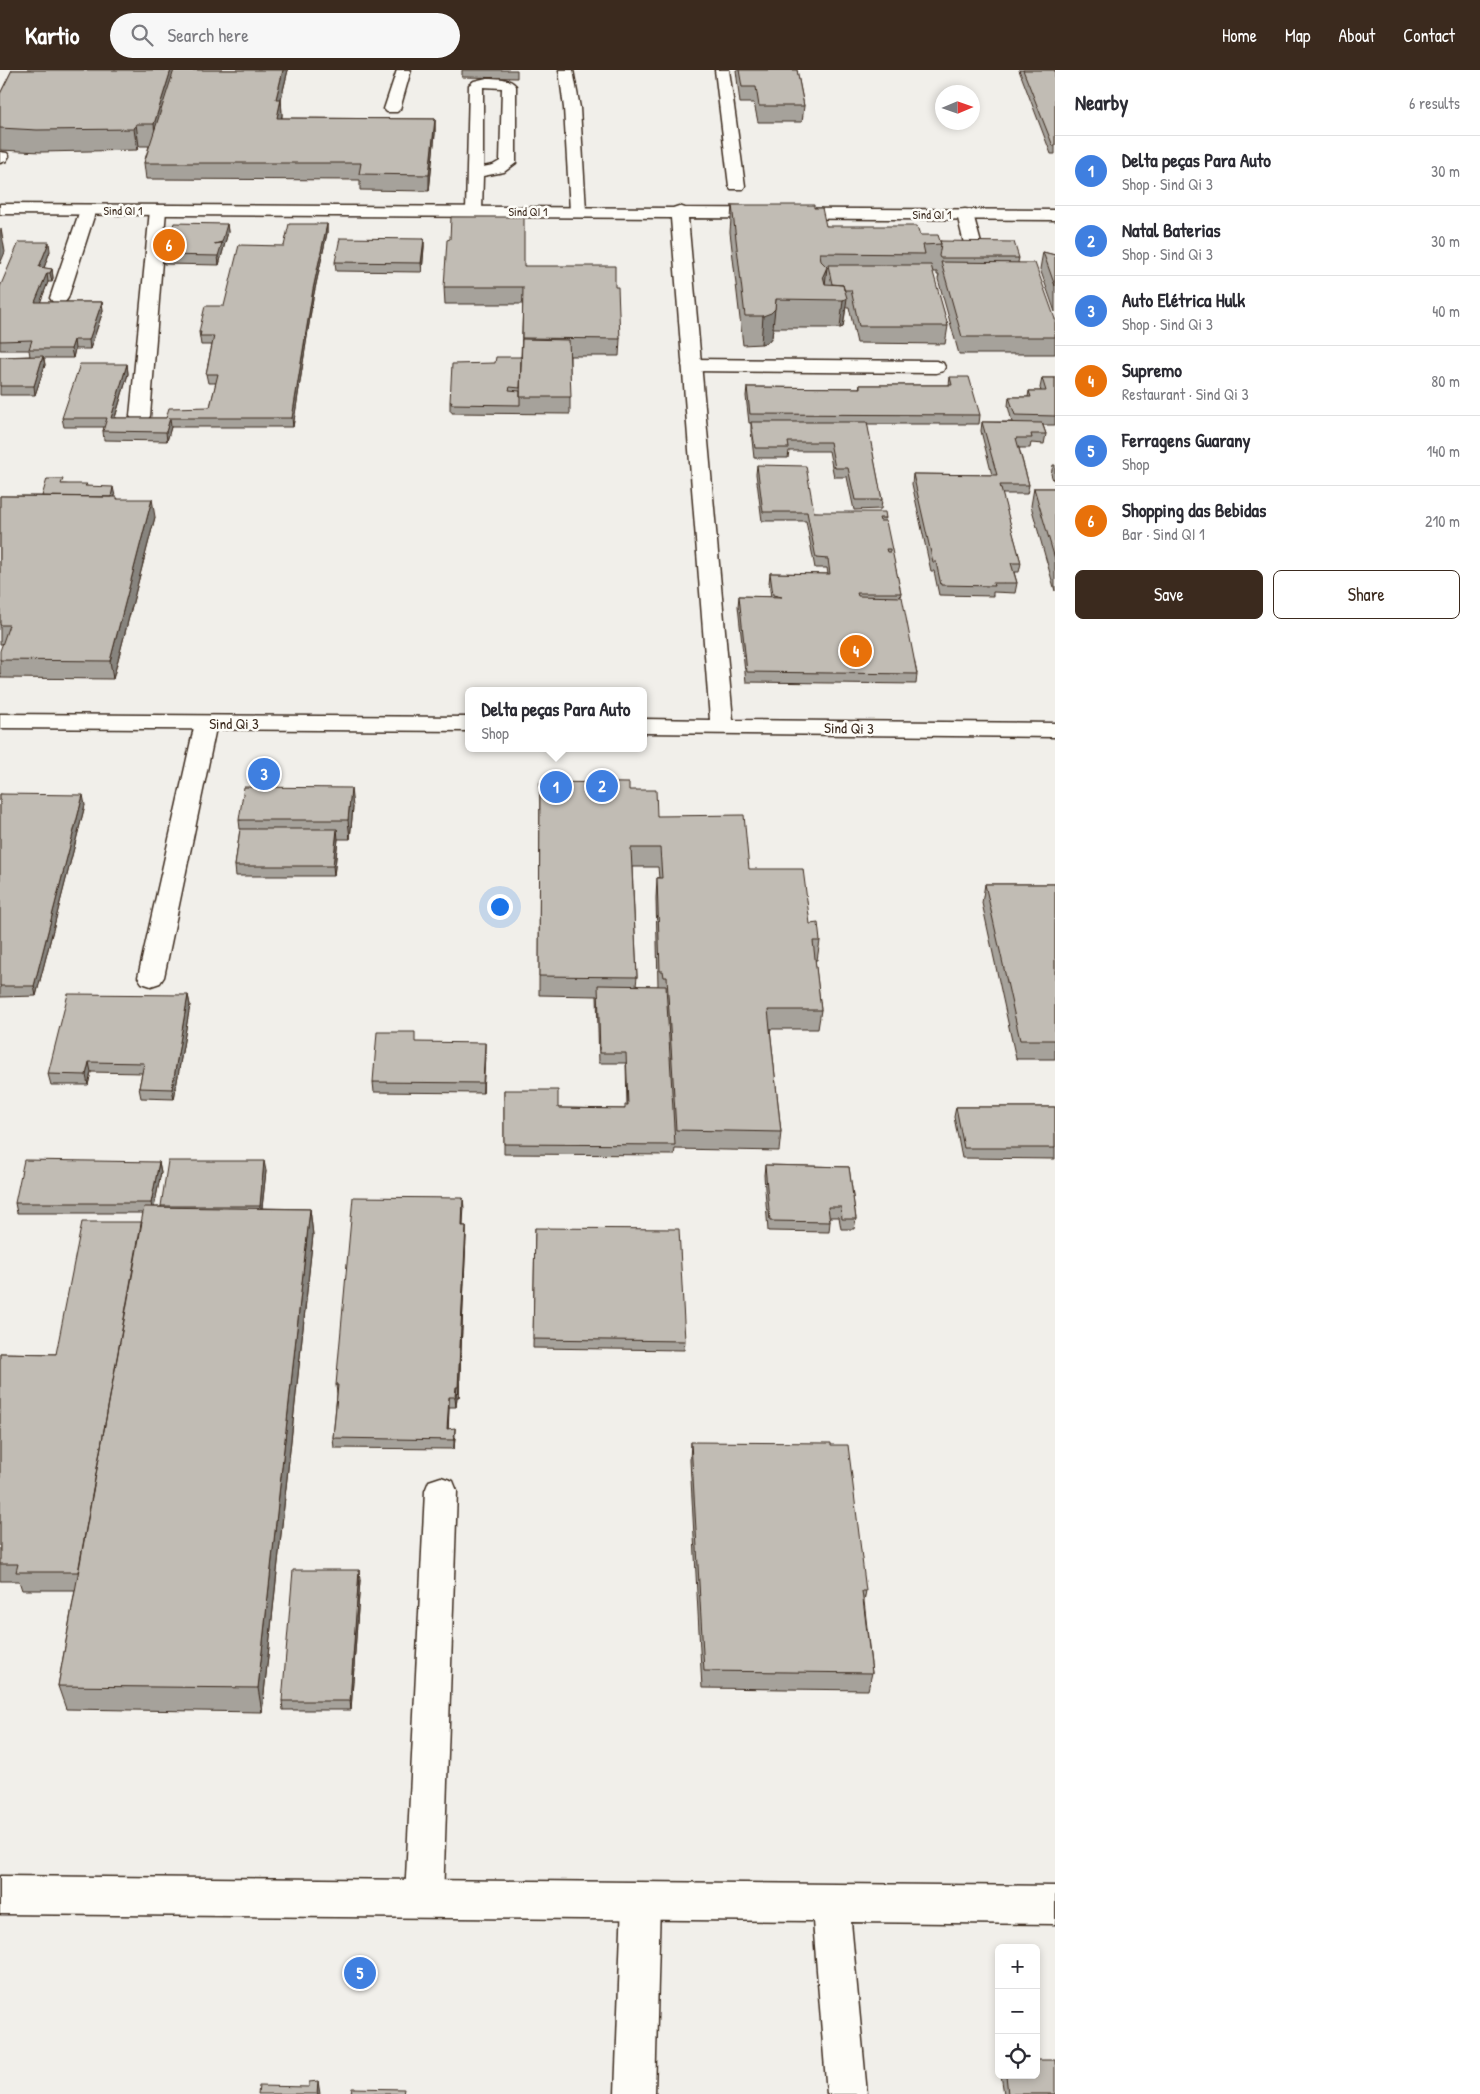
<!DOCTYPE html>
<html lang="en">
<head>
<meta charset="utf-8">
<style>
  :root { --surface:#fff; --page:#f7f7f7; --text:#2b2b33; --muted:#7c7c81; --line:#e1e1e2; --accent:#3b2a1e }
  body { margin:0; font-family:"Patrick Hand",sans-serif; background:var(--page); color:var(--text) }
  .controls { position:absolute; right:15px; bottom:15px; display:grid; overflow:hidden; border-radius:8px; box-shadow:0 2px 8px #0003 }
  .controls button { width:45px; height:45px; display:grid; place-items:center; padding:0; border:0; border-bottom:1px solid var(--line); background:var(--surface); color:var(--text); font:25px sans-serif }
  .compass { position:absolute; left:935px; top:15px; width:45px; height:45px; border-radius:50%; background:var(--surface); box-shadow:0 2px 8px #0003; rotate:88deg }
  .you { position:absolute; left:499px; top:836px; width:18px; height:18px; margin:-12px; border:4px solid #fff; border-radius:50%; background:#1a73e8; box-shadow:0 0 0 8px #1a73e833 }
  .badge { display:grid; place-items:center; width:32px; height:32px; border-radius:50%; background:var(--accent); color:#fff; font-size:16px; font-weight:700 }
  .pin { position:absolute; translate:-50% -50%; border:2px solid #fff; box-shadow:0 1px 5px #0006 }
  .popup { position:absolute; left:465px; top:617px; width:182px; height:65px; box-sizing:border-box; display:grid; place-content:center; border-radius:8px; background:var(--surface); filter:drop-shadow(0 1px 4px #0005); font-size:16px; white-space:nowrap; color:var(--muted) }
  .popup b { font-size:19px; color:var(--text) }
  .popup::after { content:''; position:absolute; left:50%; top:100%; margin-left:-10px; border:10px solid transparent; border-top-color:var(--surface) }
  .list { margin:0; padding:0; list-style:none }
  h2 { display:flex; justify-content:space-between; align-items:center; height:65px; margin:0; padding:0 20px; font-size:21px }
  h2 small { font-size:16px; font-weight:400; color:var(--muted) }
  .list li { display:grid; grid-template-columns:32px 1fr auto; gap:15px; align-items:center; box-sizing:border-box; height:70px; padding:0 20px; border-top:1px solid var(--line) }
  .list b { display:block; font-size:19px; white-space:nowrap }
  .list p { margin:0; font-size:16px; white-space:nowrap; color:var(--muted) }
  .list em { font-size:16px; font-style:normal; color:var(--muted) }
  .actions { display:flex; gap:10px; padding:15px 20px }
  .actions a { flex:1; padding:11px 0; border:1px solid var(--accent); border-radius:8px; text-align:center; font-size:18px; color:var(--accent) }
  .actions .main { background:var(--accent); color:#fff }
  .icon { flex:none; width:28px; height:28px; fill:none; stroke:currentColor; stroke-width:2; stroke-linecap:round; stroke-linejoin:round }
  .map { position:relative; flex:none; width:1055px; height:2024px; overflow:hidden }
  header { display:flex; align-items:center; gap:30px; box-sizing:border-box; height:70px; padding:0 25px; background:var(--accent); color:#fff }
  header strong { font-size:24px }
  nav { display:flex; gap:28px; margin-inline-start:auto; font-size:18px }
  .search { width:350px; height:45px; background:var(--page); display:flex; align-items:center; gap:12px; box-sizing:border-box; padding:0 18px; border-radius:28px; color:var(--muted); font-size:19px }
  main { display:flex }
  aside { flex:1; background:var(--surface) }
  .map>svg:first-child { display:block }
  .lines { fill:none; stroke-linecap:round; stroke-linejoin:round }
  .service-casing { stroke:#3b2a1e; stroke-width:3 }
  .minor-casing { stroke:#3b2a1e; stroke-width:3 }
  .service { fill:#fdfcf7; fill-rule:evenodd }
  .minor { fill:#fdfcf7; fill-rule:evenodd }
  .wall { fill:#a6a29b; stroke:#3b2a1e; fill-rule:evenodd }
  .shaded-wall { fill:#87847e; stroke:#3b2a1e }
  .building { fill:#c1bcb4; stroke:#3b2a1e; fill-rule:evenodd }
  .labels { text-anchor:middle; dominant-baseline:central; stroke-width:5; stroke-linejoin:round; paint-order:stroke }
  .far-street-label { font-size:12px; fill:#3b2a1e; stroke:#fdfcf7 }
  .street-label { font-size:15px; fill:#3b2a1e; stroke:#fdfcf7 }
</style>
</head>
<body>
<header>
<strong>Kartio</strong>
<div class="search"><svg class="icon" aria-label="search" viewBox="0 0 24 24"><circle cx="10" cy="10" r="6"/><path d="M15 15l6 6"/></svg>Search here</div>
<nav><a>Home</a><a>Map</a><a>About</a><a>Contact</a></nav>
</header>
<main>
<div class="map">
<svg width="1055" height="2024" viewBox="0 0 1055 2024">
  <rect width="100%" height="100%" fill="#f1efea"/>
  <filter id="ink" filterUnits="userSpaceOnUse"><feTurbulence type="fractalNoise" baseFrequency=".02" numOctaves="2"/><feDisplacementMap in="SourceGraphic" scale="10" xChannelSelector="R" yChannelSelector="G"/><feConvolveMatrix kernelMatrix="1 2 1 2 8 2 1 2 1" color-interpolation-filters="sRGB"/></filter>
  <g filter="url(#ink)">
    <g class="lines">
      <defs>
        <path id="service" d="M397,0H411L400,39L397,42H387L384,39Z
          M559,0H573L580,38L586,141L584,144H572L570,141L564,38Z
          M715,0H729L745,116L743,119H731L729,116Z
          M487,8C497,8 510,8 516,16V93L504,102L483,106L482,141L480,144H468L466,141L469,15L474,11ZM483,17L502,18L500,91L493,95L483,97Z
          M0,82L7,83L9,86L6,91L0,93Z
          M88,135L94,137L96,140L68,228L65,232L59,233L53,232L50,228L80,140L82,137Z
          M158,135L164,137L166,140L150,346L147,350L140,352L133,350L130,346L150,140L152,137Z
          M965,139L971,140L973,144L988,199L985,203L979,204L973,203L970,199L957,144L959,140Z
          M691,289L936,291L943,293L945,297L943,301L936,303L691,301L684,299L682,295L684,291Z
          M206,646L214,648L217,653L164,907L160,913L151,916L142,913L138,907L195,653L198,648Z
          M441,1407L453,1411L457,1421L443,1828L437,1841L424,1847L411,1841L405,1828L425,1421L429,1411Z
          M641,1813L654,1819L660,1832L655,2024H615L622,1832L628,1819Z"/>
        <path id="minor" d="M0,134L673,138L679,136L685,138L1055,140V150L688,148L733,650L1055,653V667L644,663V649L710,650L671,148L0,144Z
          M0,644L468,647V661L0,658Z
          M0,1806L1055,1816V1854L851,1852L867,2024H827L813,1851L0,1844Z"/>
      </defs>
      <!-- service casing -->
      <use href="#service" class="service-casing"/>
      <!-- minor casing -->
      <use href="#minor" class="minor-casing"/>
      <!-- service -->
      <use href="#service" class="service"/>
      <!-- minor -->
      <use href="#minor" class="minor"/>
    </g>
    <!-- wall -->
    <path class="wall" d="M12,0H288L281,29L282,45V48L435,49V64L429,121L360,120V110L146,109L144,93L149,76H139L137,80L41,82L0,80V24Z
      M462,0H517V8L462,7Z
      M736,0H797L804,36L802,52H758L754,33H740Z
      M1019,0H1055V84H1051Z
      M732,135L814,138L826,156L920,165L940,171L1019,188L1018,192L1055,249V284H959L938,209L939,205H937V202H932L948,256L945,274L857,273L849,237H846L843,257L840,258H773L772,267L768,272L761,274L743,275L730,162Z
      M227,154L228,162L219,195L164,194L163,185Z
      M327,154V163L313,228L293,357H171L167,371L104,370L103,361L104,357H64L62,348L127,294L128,304L115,348H166L210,337L216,313H208L206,304L212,275H201L199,262L224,236L284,176Z
      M424,169V177L422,202L336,201L335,192Z
      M50,181L44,198L52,199L53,208L52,212H48L40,232H102L103,241L90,279H75L73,288H44L45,295L35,325H0V287L30,286L29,280H0V217Z
      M1043,182L1055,185V242L1040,199Z
      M524,196L615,217L620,269L619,286H570V344L452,343V341H450V332L495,293L521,287L523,234H445L444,217Z
      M950,307L980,345L979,354H867L882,430L881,439L854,440L847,407H834L829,381H789L788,388H754L751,361V353H749L746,326L747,317L859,318L860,315H949Z
      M1042,308H1055V355H1043L1046,364L1044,374L1031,373L1030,378H1019L1029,415L1027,424H1002L1021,493L1019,502H1014L1017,513L1015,523L993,522V526L939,525L934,501H931L912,414L913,404L992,405L981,361L982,352H1012L1008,336L1009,327H1028L1029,321H1041L1040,318Z
      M757,395L814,442L886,448L885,451L901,523L900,527L917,604L916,614L746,612L738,536L739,526L771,527L769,513L770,503L828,504L827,498H815L806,451H762L756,404Z
      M1053,395H1055V410H1053L1051,404Z
      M63,414L87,416L115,427L118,429L155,447L113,609L1,608L0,602V590L3,574H0V426H42Z
      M1034,418H1055V521L1031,436Z
      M540,712L629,720L657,746L749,799L810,854L820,871L817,890H815L821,940L818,959H770L781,1062L779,1081L675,1079L674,1085L504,1084V1020L558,1038L625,1039L627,1035L626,993H599L597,926L539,925ZM632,797H658L659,808H657L656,828L658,916H636L637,907Z
      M0,724L85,735L36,926L0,927Z
      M353,737L350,769H338L334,806H236L235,796L240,759L239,750Z
      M985,814H1055V989H1016L982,833Z
      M188,925L190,935L174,1029L141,1028L139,1018L142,1003L91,1002L88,1015H51L48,1004Z
      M485,983L483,1023L374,1022L373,1012Z
      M956,1037H1055V1089L962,1088L954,1047Z
      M159,1092L161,1102L154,1137H161V1136L266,1101L262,1138L310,1139L313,1165L262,1642L66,1639L58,1616L75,1520H22L19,1511H0V1283L56,1284L142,1152L143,1143H17L15,1133Z
      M765,1095L849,1097L856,1149L854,1159H841L839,1147H830V1152L829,1162L768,1161L764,1105Z
      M463,1128V1156H466V1166L459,1327H457L456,1337H449L448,1358L455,1368L454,1379L334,1378L333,1368L337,1324L336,1315Z
      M535,1158L685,1271L684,1280L533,1278Z
      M691,1372L866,1521L864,1531L872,1603L868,1620L702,1618L690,1390Z
      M360,1510L351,1640H283L282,1631Z
      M1001,2005H1036L1055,2024H1004Z"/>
    <!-- shaded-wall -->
    <path class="shaded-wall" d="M171,0H181L156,76L154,54Z
      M283,0H288L277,45L276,29Z
      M281,29L282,45L278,64L277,48Z
      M435,49V64L429,121V105Z
      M136,54L139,76L137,80L134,59Z
      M227,154L228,162L219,195L218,186L215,182Z
      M327,154V163L313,228L293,357L292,348L313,219Z
      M1,159L5,182L0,194V162Z
      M424,169V177L422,202L421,193Z
      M49,172L50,181L41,206L39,197Z
      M827,197L824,225L823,206Z
      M52,199L53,208L52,212L50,203Z
      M47,203L48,212L37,241L35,232Z
      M847,228L843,257L840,258L843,230Z
      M776,229L772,267L768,272L761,274L763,246Z
      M102,232L103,241L90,279L89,270Z
      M74,270L75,279L73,288L71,279Z
      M43,286L45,295L35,325L34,316Z
      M127,294L128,304L112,357L111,348Z
      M170,348L171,357L167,371L166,362Z
      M113,417L115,426L111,444L109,435Z
      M152,429L155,447L113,609L110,591Z
      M351,718L353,737L350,769L348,750Z
      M83,725L85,735L36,926L34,916Z
      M337,759L338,769L334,806L333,796Z
      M188,925L190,935L174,1029L172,1019Z
      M485,973V983L483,1023V1013Z
      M89,992L91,1002L88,1015L86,1005Z
      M264,1091L266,1101L261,1146L260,1136Z
      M159,1092L161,1102L153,1143L151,1133Z
      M463,1128L464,1138L462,1166V1156Z
      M310,1139L313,1165L262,1642L258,1618Z
      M466,1156V1166L459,1327L458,1317Z
      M456,1317L457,1327L456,1337L455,1327Z
      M449,1327V1337L448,1368L447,1359Z
      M455,1358V1368L454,1379V1370Z
      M359,1500L360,1510L351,1640L350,1631Z
      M318,2011L320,2024H317Z"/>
    <!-- building -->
    <path class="building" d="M12,0H171L154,54H136L134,59L37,60L0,58V24Z
      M174,0H283L276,29H281L277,48L435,49L429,105L359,104L361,93H144Z
      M739,0H797L804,36H759L756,17H742Z
      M1023,0H1055V76H1053Z
      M732,135H814V138H822L826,156H917L920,165H938L941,174L923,175L925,184L820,183L821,191L827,197L823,206L825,214L843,215L847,228L843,230L776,229L775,239L771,243L763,246H745Z
      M451,147H524V196H615V217H618L620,269L522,268L523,217H444L447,170L450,169Z
      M174,153L227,154L222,172L214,174L222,173L218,186L163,185Z
      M289,154H327L313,219L292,348H170L166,362L103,361L107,348H62L80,294H127L111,348H166L169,338L210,337L218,304H206L214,266H200L201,262H199L205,236H224L239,175L284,176Z
      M340,168L424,169L421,193L335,192Z
      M940,171L1014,172L1019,188H940L939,186L941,174Z
      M19,172H49L39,197L52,199L50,203H47L35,232H102L89,270H74L71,279H29L32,270L0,271V217Z
      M1043,182L1055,185V216Z
      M941,192L1035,193L1055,249V267H962Z
      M828,195H931L948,256H859L851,220H844L843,215L832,214Z
      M522,269L569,270L571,327H520Z
      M43,286L34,316H0V287Z
      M496,287H521L520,318L510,317L509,320L520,321V335L451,334L452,331L450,332L452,294L495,293Z
      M950,307H969L980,345L750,344L747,317L860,318V315H952Z
      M1042,308H1055V346L1015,345L1009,327H1031L1029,321H1046Z
      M751,352H867L882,430H855L848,398H835L830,372H788L789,378H755Z
      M982,352L1042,353L1046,364H1031L1032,368H1016L1029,415H1000L1021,493H1011L1017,513H993L994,516L941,515L936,492H933L913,404L997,405Z
      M757,395L806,396L814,442H885L886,448H879L880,451H886L901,523H857L858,526L902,527L917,604L747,602L739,526L782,527L773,525L770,503L830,504L828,489L816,488L807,442H763ZM886,479H890V482H887Z
      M47,409H63L61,414H87L85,416L113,417L111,427L42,426Z
      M1034,418H1055V489Z
      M0,426L117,427V429H152L110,591L0,590V581L9,555H0Z
      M540,712L629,713V720H656L657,746L744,745L749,799H803L810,854L818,853L820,871H813L821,940H768L781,1062L676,1060L667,907H664L663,901H660L657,808H662L660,778H631L637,907L539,906Z
      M244,717L351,718L348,750H239Z
      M0,724L83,725L34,916H0Z
      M240,759H337L333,796H235Z
      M985,814H1055V970H1020Z
      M598,915L666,916L675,1075L504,1074V1020H558V1038L625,1039V1035H628L626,983H600Z
      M68,924L188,925L172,1019L139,1018L144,993L89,992L86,1005L48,1004Z
      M377,962H415V972L485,973L483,1013L373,1012Z
      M956,1037H1055V1078H964Z
      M24,1090L159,1092L151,1133H15Z
      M168,1091H264L260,1136H161Z
      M765,1095L849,1097L856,1149H842L841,1137H828L830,1152L770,1151Z
      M353,1127L463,1128L462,1156H466L458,1317H456L455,1327H449L447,1359L455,1358L454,1370L333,1368L338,1315H336Z
      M144,1137L310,1139L258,1618L58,1616Z
      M82,1152H142L78,1502H16L18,1494H0V1283L56,1284Z
      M535,1158L679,1159L685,1271L533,1269Z
      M691,1372L831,1373V1375H848L866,1521H862L872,1603L704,1601Z
      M293,1500H359L350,1631H282Z
      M1036,1990H1055V2024H1008L1006,2005H1036Z
      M318,2011L317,2024H258L259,2016L309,2017V2012Z
      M352,2018L404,2019L403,2024H351Z"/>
  </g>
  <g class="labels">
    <!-- far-street labels -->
    <g class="far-street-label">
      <text x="123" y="140">Sind QI 1</text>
      <text x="528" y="141">Sind QI 1</text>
      <text x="932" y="144">Sind QI 1</text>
    </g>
    <!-- street labels -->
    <g class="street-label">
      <text x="234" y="653">Sind Qi 3</text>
      <text transform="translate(849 658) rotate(1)">Sind Qi 3</text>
    </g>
  </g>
</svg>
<div class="controls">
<button>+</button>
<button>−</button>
<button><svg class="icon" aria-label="locate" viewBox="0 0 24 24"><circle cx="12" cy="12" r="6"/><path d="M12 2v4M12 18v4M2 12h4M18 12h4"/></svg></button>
</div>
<svg class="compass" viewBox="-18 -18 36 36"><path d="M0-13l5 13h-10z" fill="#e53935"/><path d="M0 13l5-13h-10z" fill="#7c7c81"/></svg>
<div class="you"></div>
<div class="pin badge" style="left:556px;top:717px;background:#3f7fe0">1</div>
<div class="popup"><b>Delta peças Para Auto</b>Shop</div>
<div class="pin badge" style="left:602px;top:716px;background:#3f7fe0">2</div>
<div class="pin badge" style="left:264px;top:704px;background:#3f7fe0">3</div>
<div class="pin badge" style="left:856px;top:581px;background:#e8710a">4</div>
<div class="pin badge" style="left:360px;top:1903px;background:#3f7fe0">5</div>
<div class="pin badge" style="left:169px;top:175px;background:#e8710a">6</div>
</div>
<aside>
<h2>Nearby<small>6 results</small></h2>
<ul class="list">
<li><span class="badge" style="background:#3f7fe0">1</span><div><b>Delta peças Para Auto</b><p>Shop · Sind Qi 3</p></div><em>30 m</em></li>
<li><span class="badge" style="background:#3f7fe0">2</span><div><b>Natal Baterias</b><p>Shop · Sind Qi 3</p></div><em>30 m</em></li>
<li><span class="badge" style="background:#3f7fe0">3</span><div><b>Auto Elétrica Hulk</b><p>Shop · Sind Qi 3</p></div><em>40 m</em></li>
<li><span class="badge" style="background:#e8710a">4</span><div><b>Supremo</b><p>Restaurant · Sind Qi 3</p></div><em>80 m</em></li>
<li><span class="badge" style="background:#3f7fe0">5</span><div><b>Ferragens Guarany</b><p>Shop</p></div><em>140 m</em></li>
<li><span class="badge" style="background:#e8710a">6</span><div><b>Shopping das Bebidas</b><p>Bar · Sind QI 1</p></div><em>210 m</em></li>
</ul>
<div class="actions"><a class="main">Save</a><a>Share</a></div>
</aside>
</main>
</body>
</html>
